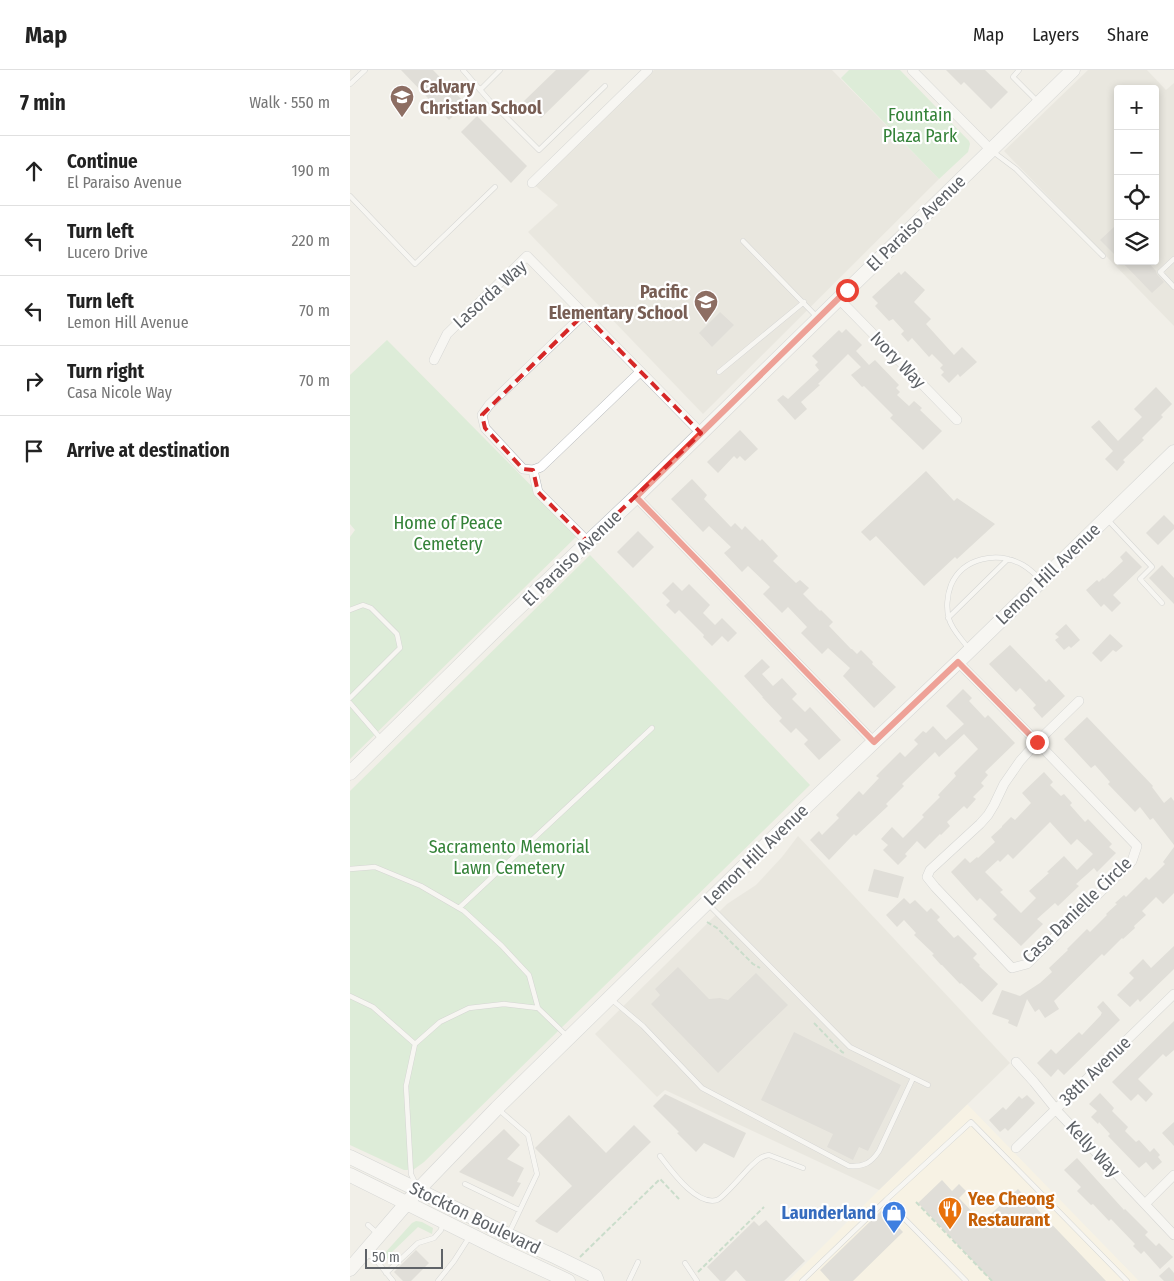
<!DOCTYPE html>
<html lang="en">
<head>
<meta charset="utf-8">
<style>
  :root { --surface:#fff; --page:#f6f6f6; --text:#222; --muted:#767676; --line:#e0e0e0 }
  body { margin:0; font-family:"Fira Sans Condensed",sans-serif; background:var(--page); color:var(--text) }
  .controls { position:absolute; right:15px; top:15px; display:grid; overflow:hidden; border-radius:5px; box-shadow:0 2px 8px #0003 }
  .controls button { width:45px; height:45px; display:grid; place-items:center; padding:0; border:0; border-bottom:1px solid var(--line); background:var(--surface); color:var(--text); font:25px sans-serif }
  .scale { position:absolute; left:15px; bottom:12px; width:78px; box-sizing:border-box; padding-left:5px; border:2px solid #5f6368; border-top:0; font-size:14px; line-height:18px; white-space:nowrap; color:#5f6368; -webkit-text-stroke:4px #fff; paint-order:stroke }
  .stop { position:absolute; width:15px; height:15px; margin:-11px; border:4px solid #ea4335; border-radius:50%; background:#fff }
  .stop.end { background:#ea4335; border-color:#fff; box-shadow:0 1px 5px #0008 }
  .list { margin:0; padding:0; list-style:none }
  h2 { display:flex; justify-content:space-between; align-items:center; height:65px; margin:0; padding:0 20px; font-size:21px }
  h2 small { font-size:16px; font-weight:400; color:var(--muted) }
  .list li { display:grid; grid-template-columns:32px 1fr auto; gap:15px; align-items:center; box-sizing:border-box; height:70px; padding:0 20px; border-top:1px solid var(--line) }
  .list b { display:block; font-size:19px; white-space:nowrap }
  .list p { margin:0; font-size:16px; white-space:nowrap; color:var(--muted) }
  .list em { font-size:16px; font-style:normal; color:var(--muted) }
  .icon { flex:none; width:28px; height:28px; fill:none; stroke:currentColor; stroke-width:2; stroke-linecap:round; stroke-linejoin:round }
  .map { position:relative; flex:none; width:824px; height:1211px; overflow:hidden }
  header { display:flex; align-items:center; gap:30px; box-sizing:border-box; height:70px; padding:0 25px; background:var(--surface); border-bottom:1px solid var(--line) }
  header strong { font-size:24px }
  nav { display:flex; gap:28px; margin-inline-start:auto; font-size:18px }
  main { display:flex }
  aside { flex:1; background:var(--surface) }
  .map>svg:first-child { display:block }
  .commercial { fill:#fef7e0 }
  .education { fill:#e1ded6; fill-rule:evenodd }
  .green { fill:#c5e8c5 }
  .building { fill:#cccac5; fill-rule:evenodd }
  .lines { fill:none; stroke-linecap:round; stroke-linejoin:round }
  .lane-casing { stroke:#b5b8bc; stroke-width:5.5 }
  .street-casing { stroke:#b5b8bc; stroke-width:10 }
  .secondary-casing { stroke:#b6babf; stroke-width:15 }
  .path { stroke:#9cc7a9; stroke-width:2; stroke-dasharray:5 2.5; stroke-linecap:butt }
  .lane { stroke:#fff; stroke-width:4.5 }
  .street { stroke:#fff; stroke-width:9 }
  .secondary { stroke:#fff; stroke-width:14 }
  .route { stroke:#ea4335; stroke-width:6 }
  .marked { fill:none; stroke:#d62828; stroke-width:4; stroke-dasharray:10 6; stroke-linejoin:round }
  .labels { text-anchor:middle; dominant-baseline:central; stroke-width:4.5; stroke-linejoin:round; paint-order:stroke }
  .education-label { font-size:18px; font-weight:bold; fill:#785e54; stroke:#fff; text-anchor:start }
  .park-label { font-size:18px; fill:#348238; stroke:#fff }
  .street-label { font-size:18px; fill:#5f6368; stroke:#fff }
  .food-label { font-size:18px; font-weight:bold; fill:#c56008; stroke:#fff; text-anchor:start }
  .shop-label { font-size:18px; font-weight:bold; fill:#366cbe; stroke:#fff; text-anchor:end }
</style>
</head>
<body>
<header>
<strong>Map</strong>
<nav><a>Map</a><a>Layers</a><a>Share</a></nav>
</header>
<main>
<aside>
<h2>7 min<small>Walk · 550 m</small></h2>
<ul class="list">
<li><svg class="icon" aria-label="ahead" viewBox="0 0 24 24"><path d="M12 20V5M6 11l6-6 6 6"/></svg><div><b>Continue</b><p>El Paraiso Avenue</p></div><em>190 m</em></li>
<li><svg class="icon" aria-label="left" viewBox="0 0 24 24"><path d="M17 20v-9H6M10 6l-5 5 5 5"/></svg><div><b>Turn left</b><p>Lucero Drive</p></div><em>220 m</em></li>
<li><svg class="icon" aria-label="left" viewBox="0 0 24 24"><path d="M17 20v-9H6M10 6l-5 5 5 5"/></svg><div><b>Turn left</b><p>Lemon Hill Avenue</p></div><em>70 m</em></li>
<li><svg class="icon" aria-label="right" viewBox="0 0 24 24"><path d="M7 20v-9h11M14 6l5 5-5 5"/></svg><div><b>Turn right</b><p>Casa Nicole Way</p></div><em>70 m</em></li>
<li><svg class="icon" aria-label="arrive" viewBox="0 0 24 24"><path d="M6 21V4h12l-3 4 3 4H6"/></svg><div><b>Arrive at destination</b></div></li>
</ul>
</aside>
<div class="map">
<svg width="824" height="1211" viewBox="0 0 824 1211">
  <rect width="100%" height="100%" fill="#f1efe8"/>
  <!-- commercial -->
  <path class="commercial" d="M617,1034L789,1211H438L529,1120Z"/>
  <!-- education -->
  <path class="education" d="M304,0H482L589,109L353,344L178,162L208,135L182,113Z
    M738,0H797L816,20L824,13V256L654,81ZM768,19H805V191H768Z
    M448,766L660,993L529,1120L315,1020L307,1027L245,964L377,834L406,815L432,787Z"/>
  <!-- green -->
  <path class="green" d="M499,0H550L619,71L620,74L618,82L589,109L491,8Z
    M37,270L229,464L0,689V467L5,460L0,454V305Z
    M240,485L460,715L74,1092L63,1100H54L0,1075V721Z
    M66,1151L72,1152L83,1158L82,1164L68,1157L41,1183V1188H44L42,1190L36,1188L34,1184L62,1153Z"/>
  <!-- building -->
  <path class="building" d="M51,0H83L116,34L99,50Z
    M206,0H240L191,48L174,31Z
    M596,0H635L658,22L641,39L614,12L611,15Z
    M127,46L177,96L161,113L111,62Z
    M764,157L768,161V188L750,170Z
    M771,191H797L806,201L807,204L814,212L802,223Z
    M555,201L575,220L564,232L581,249L576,254L604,285L612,277L627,292L610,307L608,304L599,313L591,305L594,302L590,298L593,295L582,284L579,287L562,268L558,272L551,264L554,261L543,249L539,251L525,236L528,233L522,227L549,202L551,205Z
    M370,242L384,255L362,277L349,263Z
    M496,259L512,275L506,281L519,295L525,290L549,315L546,318L550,322L547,325L559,336L564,331L572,338L570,340L592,361L573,380L540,348L543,345L514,316L512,317L501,305L511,297L498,284L468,314L470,315L451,332L457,339L445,350L427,330L433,325L438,329L469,300L465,295L468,292L462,286L489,260L492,263Z
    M806,317L822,334L811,345L813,347L792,368L794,370L773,390L775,392L767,401L755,389L763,381L741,357L749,350L768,371L792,347L784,339Z
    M390,360L408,379L395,391L390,386L387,389L384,386L368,403L357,392Z
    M576,401L604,431L607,428L645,454L607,489L605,487L574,516L526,466L520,471L511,462Z
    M342,409L357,425L354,429L381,457L385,453L392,460L395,456L410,471L412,469L428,486L423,491L446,513L450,510L459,518L453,524L470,541L471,540L483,552L479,556L501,579H502L507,584L511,580L523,592L522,594L546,617L524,638L493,606L500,598L478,578L472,584L451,563L457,557L438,537L432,543L413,524L420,517L398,496L392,502L374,483L381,477L359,456L353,462L321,429Z
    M814,445L824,455V459L808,475L796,463Z
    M288,461L304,477L283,498L267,482Z
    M776,481L792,497L763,525L771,533L762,542L754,534L751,537L736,520L747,510L749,512L753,508L754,509L773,491L770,487Z
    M812,495L824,508V534L799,508Z
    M323,512L332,521L339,514L360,535L353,543L365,555L372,548L387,563L378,572L372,566L362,576L353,567L354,565L329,540L325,544L316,535L320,531L312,523Z
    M716,554L730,570L721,578L719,576L714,580L705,570L709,567L705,564Z
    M760,564L773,576L766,582L763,580L751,592L742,583Z
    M660,575L696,612L699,609L715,626L692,648L683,638L686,635L670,618L666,622L639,594Z
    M412,589L420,597L412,604L423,616L432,608L447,624L442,629L455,642L460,637L491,670L469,690L454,674L458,670L446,658L441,663L429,651L432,648L412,627H413L394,606Z
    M613,619L622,628L619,631L635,648L638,645L665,673L635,702L638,705L631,713L634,716L623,727L626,729L617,739L614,736L597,752L600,756L591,765L590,764L575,779L567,771L555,784L557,786L548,795L533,780L538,775L531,769L542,757L553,768L574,747L572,745L590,727L588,725L606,706L604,703L628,679L614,664L589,687L585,682L552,714L554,716L536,734L538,736L506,766L504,764L479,790L460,770L469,761L472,765L489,748L486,745L509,721L513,725L529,708L526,706L550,682L555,687L568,674L564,670L573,661L576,663L583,656L596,670L614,654L596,636Z
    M737,647L803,716L802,717L814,733L821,727L824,731V775L803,748L800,750L790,737L785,742L758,714L760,712L745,695L741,698L714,669Z
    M694,702L703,712L700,715L711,726L714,724L722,733L720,735L735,752L738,749L762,774L759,777L766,783L747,802L744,798L726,814L729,816L708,836L705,833L687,849L693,854L671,876L643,849L647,845L630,828L627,831L601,802L615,788L620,793L627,787L628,788L645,772L641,767L652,757V756L661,747L665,750L681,733L672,723ZM700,752L721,775L727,769L743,784L727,800L714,786L697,802L699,803L679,821L686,828L671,843L650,822L653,820L635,802L648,790L650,792L658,784L663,789Z
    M824,777V823L813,834L806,827L792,841L796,845L784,856L785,858L773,869L772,868L754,886L752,884L704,931L709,939L695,948L689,939L685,942L677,929L667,957L658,953L659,950L642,944L652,920L670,926L690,913L702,902L699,898L718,880L717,879L737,859L740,862L757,845L756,844L767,834L765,833L774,825L776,827L796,807L799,810L815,794L813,792Z
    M524,799L554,807L548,828L518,821Z
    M554,828L560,834L565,830L577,842L581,838L590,847L587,850L604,868L608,865L627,884L623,888L630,895L629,896L648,914L632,932L611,913L610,914L592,895H591L582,885L584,884L564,865L566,863L554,850L547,857L536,845Z
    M824,876V899L790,932L788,929L780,937L767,925L784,908L779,903L793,889L801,898Z
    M328,897L359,929L370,928L378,930L406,903L438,935L368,1003L301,934L310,925L305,919Z
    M753,931L770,950L714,1005L708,999L701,1007L687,993L701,979L706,984L729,962L732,965L751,945V944L752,943L747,937Z
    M824,951V980L816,987L813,984L788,1009L803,1024L796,1032L788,1024L781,1031L762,1012Z
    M444,962L551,1015L518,1081L509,1077L503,1090L477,1077L483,1064L411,1030Z
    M750,1023L764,1038L762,1041L778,1057L775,1061L786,1072L789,1070L800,1082L804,1078L810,1085L808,1087L812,1092L803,1100L796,1092L789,1098L758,1066L760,1064L749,1052L748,1054L741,1047L747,1041L739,1034Z
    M315,1024L396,1063L384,1088L354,1073L346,1082L327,1063L329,1062L303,1036Z
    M677,1025L685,1033L658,1061L655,1058L650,1062L639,1050L653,1037L656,1040L669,1026L672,1029Z
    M219,1045L256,1083L284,1055L301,1072L207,1163L189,1154L185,1151L222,1116L185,1078Z
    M824,1052V1076L812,1063Z
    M154,1059L170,1075L157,1089L174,1098L167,1112L171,1113L163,1127L109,1102Z
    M727,1088L774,1140L775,1139L798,1162L795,1165L806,1176L809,1173L823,1187L810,1199L794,1181L791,1184L783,1176L785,1174L761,1149L759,1151L743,1134L741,1135L727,1121L731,1117L714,1100Z
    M592,1110L602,1121L609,1114L616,1121L609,1128L632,1152L668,1119L756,1211H642L568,1133Z
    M532,1140L553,1162L503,1211H480L470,1200Z
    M416,1150L455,1191L434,1211H396L386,1200L375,1211H370L357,1197L404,1151L409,1156Z
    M66,1180L79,1193L61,1211H53L44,1202Z
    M819,1197L824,1203V1211H814L809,1206Z"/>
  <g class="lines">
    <defs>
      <path id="lane" d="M113,0L139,30L189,80L255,16
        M669,0L663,7L688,32
        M0,14L15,0
        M130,20L150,0
        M642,81L666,99L753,186
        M0,126L65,194L145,117
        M393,171L467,247
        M824,189L810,202L824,217
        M369,302L454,232
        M757,449L802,497L790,509L812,533
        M0,540L13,535L21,538L47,564L50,578L0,628
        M598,548L658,489
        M618,578C612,569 602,560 599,549C596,539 597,525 601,515C613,487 648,481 673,495C680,499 685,504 691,510
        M0,633L32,670
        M0,799L25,797L71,816L114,841L152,876L179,905L188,938L218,967
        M358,834L500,977L578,1015
        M109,838L302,658
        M0,926L23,937L65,974
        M261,929L293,956L352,1018L499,1096C514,1097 521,1093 529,1081L563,1008
        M148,1039L178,1065L187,1104L159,1163
        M310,1086C321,1100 346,1136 367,1130C373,1128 393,1104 400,1097C406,1091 411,1086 419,1085L453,1098
        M115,1114L169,1140
        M66,1115L61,1104L56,1016L65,974L90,952L119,938L154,934L188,938
        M536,1130L616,1211
        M18,1155L27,1163
        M16,1183L26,1190L43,1211
        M335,1193L347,1211
        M36,1203L68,1173L84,1168L91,1160L93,1152
        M88,1211L104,1191L120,1166
        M279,1211L288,1192
        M452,1211L536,1130L621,1052L777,1211"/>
      <path id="street" d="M562,0L641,80
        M182,113L298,0
        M489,229L607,350
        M234,244L139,335L132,345L135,358L173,399L183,400L191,397L290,302
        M84,290L97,264L177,186L351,363
        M183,400L188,422L238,472
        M286,427L524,672
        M608,592L687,672L787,776L782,791L677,894L662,898L585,817L577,807L580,800L630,754L638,745L644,735L654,714L670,691L687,672L729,631
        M666,992L684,1012L709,1043L824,1165
        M666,1078L824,924
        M795,1134L824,1105"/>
      <path id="secondary" d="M0,703L160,546L293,420L723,0
        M0,1087L68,1120L158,1165L206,1187L245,1206L247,1211
        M0,1105L153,1181L218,1211
        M0,1199L68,1120L147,1038L425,766L608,592L824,382"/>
    </defs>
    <!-- lane casing -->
    <use href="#lane" class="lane-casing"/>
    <!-- street casing -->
    <use href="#street" class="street-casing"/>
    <!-- secondary casing -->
    <use href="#secondary" class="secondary-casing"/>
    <!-- path -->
    <path class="path" d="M357,852L367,858L403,894L410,898
      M464,953L492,982L494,983
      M566,1132L642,1211
      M230,1187L310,1109L329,1129
      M348,1202L414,1137"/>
    <!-- lane -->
    <use href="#lane" class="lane"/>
    <!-- street -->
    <use href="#street" class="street"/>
    <!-- secondary -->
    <use href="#secondary" class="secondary"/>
  </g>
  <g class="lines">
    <!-- route -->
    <path class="route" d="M497,220L286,427L524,672L608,592L687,672"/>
  </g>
  <!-- marked area -->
  <path d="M0 0H824V1211H0ZM234,244L351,363L238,472L188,422L183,400L173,399L135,358L132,345Z" fill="#f1efe8" fill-opacity=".55" fill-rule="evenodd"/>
  <path class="marked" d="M234,244L351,363L238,472L188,422L183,400L173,399L135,358L132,345Z"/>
  <!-- icons -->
  <defs>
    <symbol id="school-pin" viewBox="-11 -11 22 30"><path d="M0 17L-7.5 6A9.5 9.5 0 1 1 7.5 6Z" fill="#8d6e63" stroke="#fff"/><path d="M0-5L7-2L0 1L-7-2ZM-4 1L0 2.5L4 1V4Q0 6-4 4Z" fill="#fff"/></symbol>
    <symbol id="restaurant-pin" viewBox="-11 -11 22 30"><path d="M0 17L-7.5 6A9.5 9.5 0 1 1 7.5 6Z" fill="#e8710a" stroke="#fff"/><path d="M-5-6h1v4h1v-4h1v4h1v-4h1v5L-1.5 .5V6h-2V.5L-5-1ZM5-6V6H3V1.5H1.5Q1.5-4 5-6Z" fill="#fff"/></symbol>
    <symbol id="shop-pin" viewBox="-11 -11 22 30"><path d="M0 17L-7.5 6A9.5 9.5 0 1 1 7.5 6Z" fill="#3f7fe0" stroke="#fff"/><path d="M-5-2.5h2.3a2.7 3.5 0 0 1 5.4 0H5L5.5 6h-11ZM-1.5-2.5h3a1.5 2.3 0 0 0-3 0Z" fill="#fff"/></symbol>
  </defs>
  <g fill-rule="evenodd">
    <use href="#school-pin" x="38" y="13" width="28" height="38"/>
    <use href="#school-pin" x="342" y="218" width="28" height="38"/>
    <use href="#restaurant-pin" x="586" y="1125" width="28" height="38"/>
    <use href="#shop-pin" x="530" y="1129" width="28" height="38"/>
  </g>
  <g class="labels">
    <!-- education labels -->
    <g class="education-label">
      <text x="70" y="17">Calvary<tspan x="70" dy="21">Christian School</tspan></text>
      <text x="338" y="222" text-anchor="end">Pacific<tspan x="338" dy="21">Elementary School</tspan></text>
    </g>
    <!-- park labels -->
    <g class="park-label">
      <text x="570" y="45">Fountain<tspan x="570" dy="21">Plaza Park</tspan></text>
      <text x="98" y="453">Home of Peace<tspan x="98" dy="21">Cemetery</tspan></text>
      <text x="159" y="777">Sacramento Memorial<tspan x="159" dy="21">Lawn Cemetery</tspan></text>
    </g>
    <!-- street labels -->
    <g class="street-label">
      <text transform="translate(566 153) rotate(-44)">El Paraiso Avenue</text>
      <text transform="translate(140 224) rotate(-42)">Lasorda Way</text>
      <text transform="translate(548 290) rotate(46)">Ivory Way</text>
      <text transform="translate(222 488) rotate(-44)">El Paraiso Avenue</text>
      <text transform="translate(698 504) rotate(-44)">Lemon Hill Avenue</text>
      <text transform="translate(406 785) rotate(-44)">Lemon Hill Avenue</text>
      <text transform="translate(727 840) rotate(-44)">Casa Danielle Circle</text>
      <text transform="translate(745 1001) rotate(-44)">38th Avenue</text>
      <text transform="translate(743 1079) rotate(47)">Kelly Way</text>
      <text transform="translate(125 1148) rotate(26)">Stockton Boulevard</text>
    </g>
    <!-- food labels -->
    <g class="food-label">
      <text x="618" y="1129">Yee Cheong<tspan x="618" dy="21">Restaurant</tspan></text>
    </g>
    <!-- shop labels -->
    <g class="shop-label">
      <text x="526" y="1143">Launderland</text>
    </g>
  </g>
</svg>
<div class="controls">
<button>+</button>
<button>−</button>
<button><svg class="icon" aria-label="locate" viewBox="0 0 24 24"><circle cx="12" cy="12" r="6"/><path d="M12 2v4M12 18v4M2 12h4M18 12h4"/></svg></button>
<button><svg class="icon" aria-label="layers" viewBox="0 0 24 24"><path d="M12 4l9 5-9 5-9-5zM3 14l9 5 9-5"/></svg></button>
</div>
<div class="scale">50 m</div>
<div class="stop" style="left:497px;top:220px"></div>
<div class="stop end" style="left:687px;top:672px"></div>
</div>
</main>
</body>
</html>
